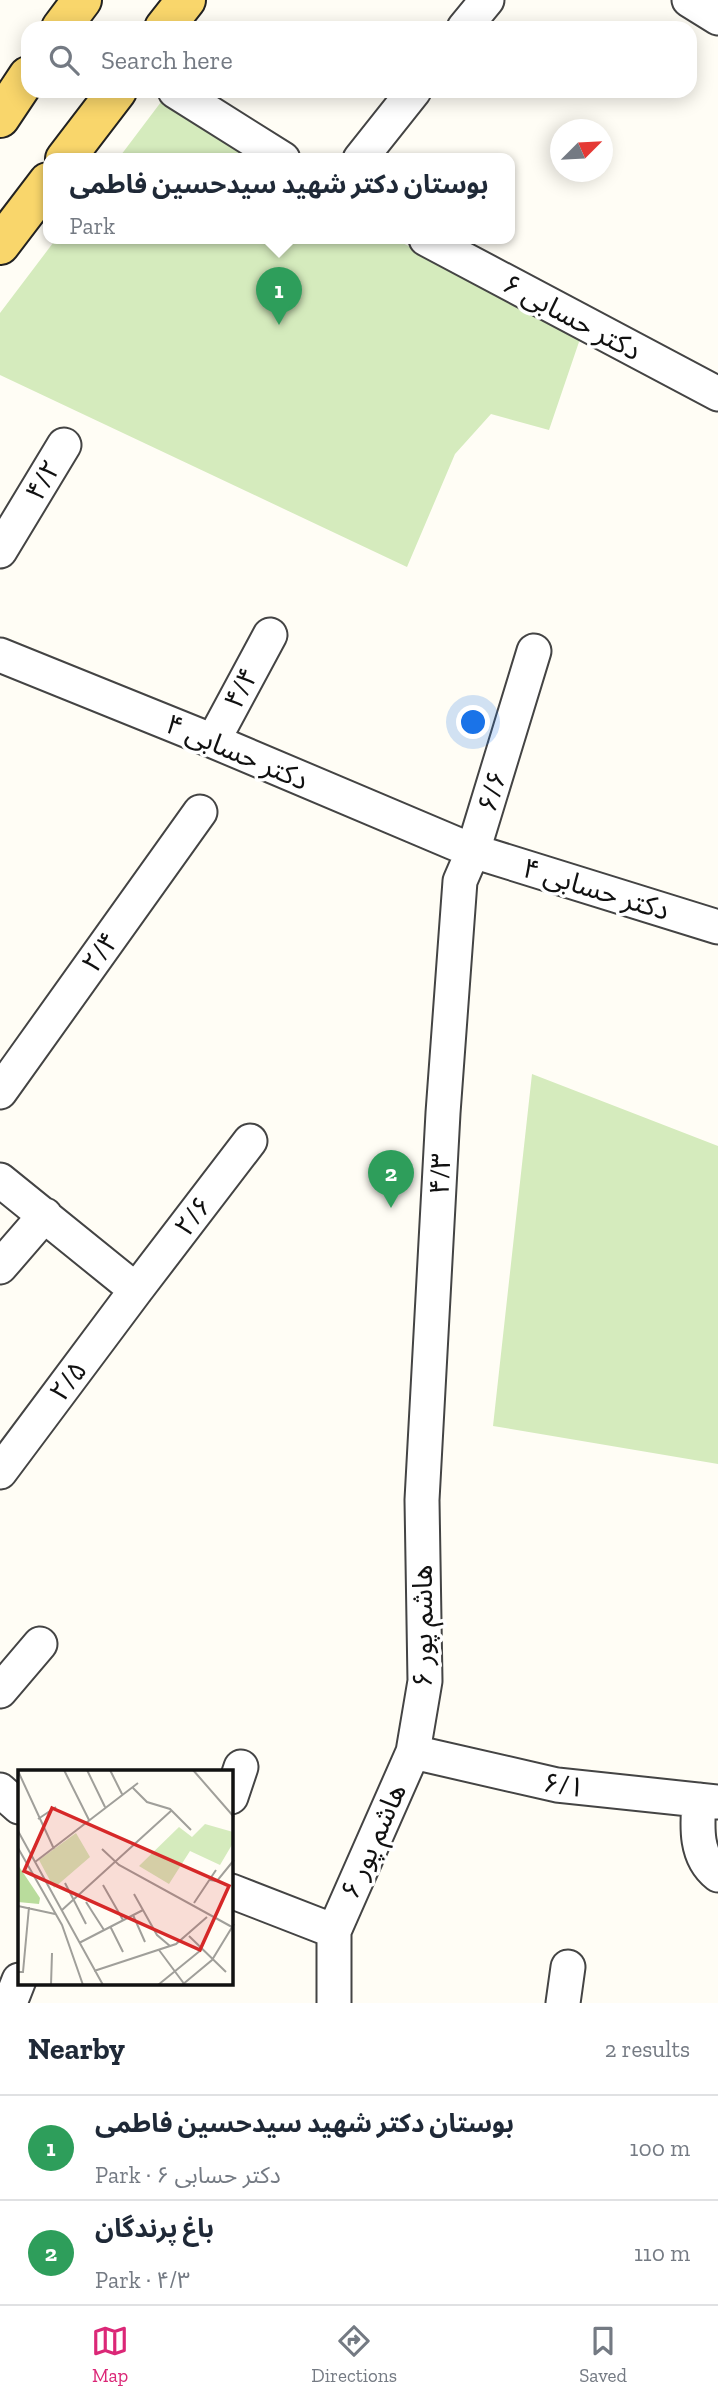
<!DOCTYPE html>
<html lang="en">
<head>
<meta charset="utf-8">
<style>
  :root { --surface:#fff; --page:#f6f6f7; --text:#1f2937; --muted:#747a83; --line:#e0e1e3; --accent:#db2777 }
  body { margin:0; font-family:"Zilla Slab","Noto Sans Arabic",serif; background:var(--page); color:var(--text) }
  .compass { position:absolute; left:550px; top:119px; width:63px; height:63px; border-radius:50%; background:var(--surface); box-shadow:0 4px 18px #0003; rotate:66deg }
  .you { position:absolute; left:474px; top:723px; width:24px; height:24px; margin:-18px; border:5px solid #fff; border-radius:50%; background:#1a73e8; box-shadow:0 0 0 10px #1a73e833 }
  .badge { display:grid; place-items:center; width:46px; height:46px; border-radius:50%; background:var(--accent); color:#fff; font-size:23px; font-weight:700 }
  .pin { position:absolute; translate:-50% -58px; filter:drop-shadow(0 2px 4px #0008) }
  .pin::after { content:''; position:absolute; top:37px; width:24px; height:21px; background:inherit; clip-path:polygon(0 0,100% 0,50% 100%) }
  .popup { position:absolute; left:43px; top:153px; width:472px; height:91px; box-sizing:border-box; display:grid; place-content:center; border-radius:14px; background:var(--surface); filter:drop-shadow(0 2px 5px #0005); font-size:23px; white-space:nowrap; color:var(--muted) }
  .popup b { font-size:26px; color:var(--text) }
  .popup::after { content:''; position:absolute; left:50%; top:100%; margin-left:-14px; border:14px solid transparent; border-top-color:var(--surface) }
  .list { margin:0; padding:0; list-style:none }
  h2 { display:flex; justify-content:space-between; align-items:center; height:91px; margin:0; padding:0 28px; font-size:30px }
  h2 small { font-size:23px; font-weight:400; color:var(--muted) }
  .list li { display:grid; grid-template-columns:46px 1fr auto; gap:21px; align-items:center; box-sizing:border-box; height:105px; padding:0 28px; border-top:2px solid var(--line) }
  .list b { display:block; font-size:26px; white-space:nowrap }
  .list p { margin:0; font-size:23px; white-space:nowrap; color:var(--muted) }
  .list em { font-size:23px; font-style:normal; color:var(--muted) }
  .icon { flex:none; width:38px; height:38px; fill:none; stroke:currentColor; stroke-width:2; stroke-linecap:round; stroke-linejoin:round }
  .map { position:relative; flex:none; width:718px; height:2003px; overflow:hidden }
  .search { position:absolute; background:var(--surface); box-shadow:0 4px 18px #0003; left:21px; right:21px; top:21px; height:77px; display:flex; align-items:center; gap:18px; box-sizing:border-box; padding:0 24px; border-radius:21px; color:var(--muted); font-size:26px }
  .sheet { height:301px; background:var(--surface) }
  nav { display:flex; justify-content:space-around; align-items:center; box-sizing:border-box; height:98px; border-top:2px solid var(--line); background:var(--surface); font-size:19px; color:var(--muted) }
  nav a { display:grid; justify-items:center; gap:4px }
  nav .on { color:var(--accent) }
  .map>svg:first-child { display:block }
  .green { fill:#d5ebbd }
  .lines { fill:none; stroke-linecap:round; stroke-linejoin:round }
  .street-casing { stroke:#444; stroke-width:37 }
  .primary-casing { stroke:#222; stroke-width:42 }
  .street { stroke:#fff; stroke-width:33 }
  .primary { stroke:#f9d66b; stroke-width:38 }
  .labels { text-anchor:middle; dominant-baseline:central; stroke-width:7; stroke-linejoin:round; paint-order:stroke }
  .street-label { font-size:28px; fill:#111; stroke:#fff }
  .inset-road { fill:none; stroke:#a09f9a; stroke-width:2 }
  .view { fill:#d62828; fill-opacity:0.15; stroke:#d62828; stroke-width:3.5 }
  .inset-edge { fill:none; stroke:#111; stroke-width:3.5 }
</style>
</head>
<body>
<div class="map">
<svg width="718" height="2003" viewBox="0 0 718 2003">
  <rect width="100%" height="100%" fill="#fffdf5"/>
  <!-- green -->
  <path class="green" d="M164,98L258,159H118Z
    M56,239H395L581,336L549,430L491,414L455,454L407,567L0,375V313Z
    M532,1074L718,1146V1464L493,1426Z"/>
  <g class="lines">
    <defs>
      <path id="street" d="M689,0L718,18
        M464,28L487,0
        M175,91L283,159
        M360,159L414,91
        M426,239L718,394
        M0,551L64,445
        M0,655L213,741L473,851L718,927
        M213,741L270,635
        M0,1092L200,812
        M0,1180L136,1290
        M0,1267L45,1215
        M0,1472L136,1290L250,1141
        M0,1691L40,1644
        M413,1752L557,1785L718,1802
        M0,1790L19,1807
        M231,1797L241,1767
        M699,1800C697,1827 695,1857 718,1875
        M231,1891L334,1931
        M10,2003L19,1980
        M334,2003V1931L413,1752L425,1681L422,1500L443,1113L460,881L473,851L534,651
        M563,2003L568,1967"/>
      <path id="primary" d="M61,28L82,0
        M164,28L186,0
        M0,118L28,76
        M65,159L117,91
        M0,245L48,182"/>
    </defs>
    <!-- street casing -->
    <use href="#street" class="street-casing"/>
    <!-- primary casing -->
    <use href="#primary" class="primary-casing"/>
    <!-- street -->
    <use href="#street" class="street"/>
    <!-- primary -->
    <use href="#primary" class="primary"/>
  </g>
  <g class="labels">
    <!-- street labels -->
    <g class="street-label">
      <text transform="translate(572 317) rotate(28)">۶ دکتر حسابی</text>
      <text transform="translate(43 480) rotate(-59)">۴/۲</text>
      <text transform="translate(241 688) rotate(-62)">۴/۴</text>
      <text transform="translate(237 752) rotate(23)">دکتر حسابی ۴</text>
      <text transform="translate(492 791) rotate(-73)">۶/۶</text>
      <text transform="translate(596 889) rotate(17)">۴ دکتر حسابی</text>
      <text transform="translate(100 952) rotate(-54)">۲/۴</text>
      <text transform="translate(440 1174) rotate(-87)">۴/۳</text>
      <text transform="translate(193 1216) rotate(-52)">۲/۶</text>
      <text transform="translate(68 1381) rotate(-53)">۲/۵</text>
      <text transform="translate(422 1626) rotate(-90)">هاشم پور ۶</text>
      <text transform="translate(564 1785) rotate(9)">۶/۱</text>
      <text transform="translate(373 1841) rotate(-66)">۶ هاشم پور</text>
    </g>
  </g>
  <!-- overview -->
  <g transform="translate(18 1770)">
    <rect width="215" height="215" fill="#fffdf5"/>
    <path d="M187,54L215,62V73L202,95L172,81L151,114L121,96L161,57L174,67ZM58,63L72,87L36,118L21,90Z" fill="#d5ebbd"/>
    <path d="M0,95L22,128L21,134L0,132Z" fill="#b9dc9c"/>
    <path class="inset-road" d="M46,0L71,50M69,0L87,37M92,0L104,24M175,0L216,47M0,1L36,79M115,18L129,32L152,39L173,60M20,49L38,37M0,61L85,215M0,78L44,155L65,215M84,79L101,95L214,157M17,92L120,13M192,110L199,111L216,90M47,113L68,154M85,115L105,150M116,124L139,165L152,176M68,132L86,160M176,133L198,100M0,136L37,144M44,140L154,40M115,145L127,172M92,156L105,182M171,166L208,202M61,173L125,140M141,180L167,215M76,201L158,174L189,147M0,202H5L11,137M33,215L34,183M140,215L183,180M164,215L194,190L216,154"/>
    <path class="view" d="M34,38L211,116L182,180L6,101Z"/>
    <rect width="215" height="215" class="inset-edge"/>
  </g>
</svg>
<svg class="compass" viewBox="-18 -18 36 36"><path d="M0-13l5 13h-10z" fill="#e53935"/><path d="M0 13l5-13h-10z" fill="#747a83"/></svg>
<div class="you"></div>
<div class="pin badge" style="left:279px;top:325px;background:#2e9e5b">1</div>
<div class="popup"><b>بوستان دکتر شهید سیدحسین فاطمی</b>Park</div>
<div class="pin badge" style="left:391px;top:1208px;background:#2e9e5b">2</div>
<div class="search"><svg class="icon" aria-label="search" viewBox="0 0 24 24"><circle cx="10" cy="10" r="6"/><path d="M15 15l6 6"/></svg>Search here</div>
</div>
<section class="sheet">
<h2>Nearby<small>2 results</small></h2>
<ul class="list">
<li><span class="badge" style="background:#2e9e5b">1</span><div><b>بوستان دکتر شهید سیدحسین فاطمی</b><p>Park · ۶ دکتر حسابی</p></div><em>100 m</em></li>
<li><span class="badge" style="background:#2e9e5b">2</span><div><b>باغ پرندگان</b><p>Park · ۴/۳</p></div><em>110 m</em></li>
</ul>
</section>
<nav>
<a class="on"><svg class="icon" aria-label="map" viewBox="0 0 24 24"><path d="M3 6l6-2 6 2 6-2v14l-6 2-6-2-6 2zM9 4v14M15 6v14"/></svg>Map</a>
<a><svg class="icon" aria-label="directions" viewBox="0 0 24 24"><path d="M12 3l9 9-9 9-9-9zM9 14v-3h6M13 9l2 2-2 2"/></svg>Directions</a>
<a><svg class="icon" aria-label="saved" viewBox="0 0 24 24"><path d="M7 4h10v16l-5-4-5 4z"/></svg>Saved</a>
</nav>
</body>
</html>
